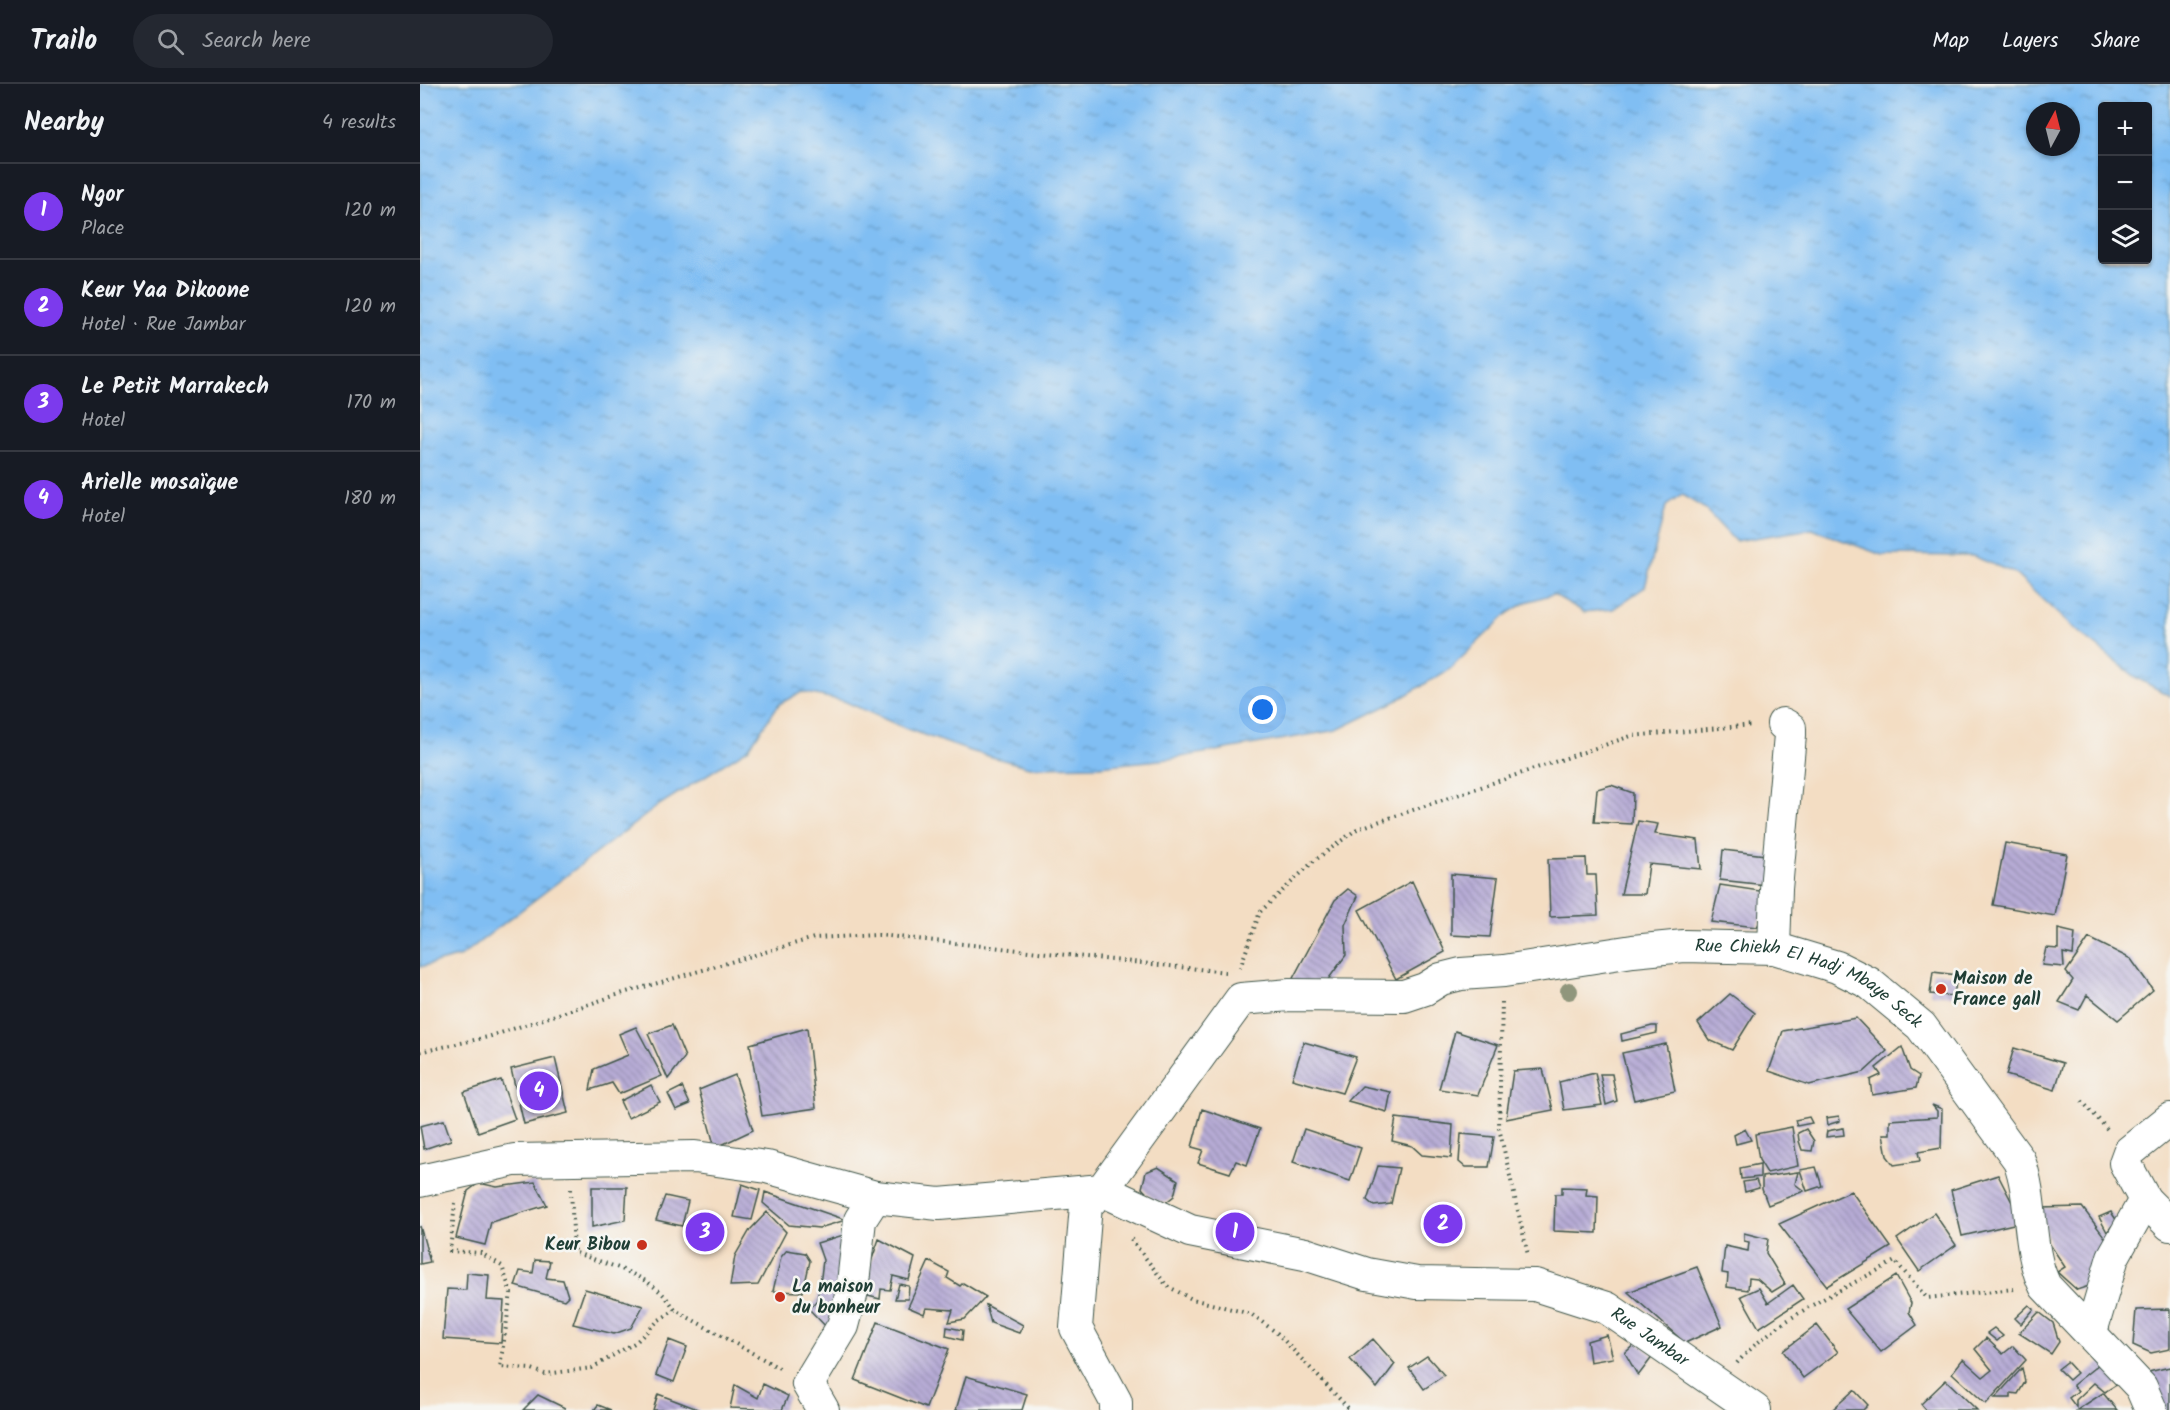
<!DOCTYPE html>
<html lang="en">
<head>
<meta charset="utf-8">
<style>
  :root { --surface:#171b24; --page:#242831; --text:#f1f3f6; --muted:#9ea1a6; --line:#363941; --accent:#7c3aed }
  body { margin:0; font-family:Kalam,sans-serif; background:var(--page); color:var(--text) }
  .controls { position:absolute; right:18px; top:18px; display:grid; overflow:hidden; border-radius:6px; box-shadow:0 2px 4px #0004 }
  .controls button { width:54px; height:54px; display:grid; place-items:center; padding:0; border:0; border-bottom:2px solid var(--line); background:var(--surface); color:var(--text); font:30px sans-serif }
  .compass { position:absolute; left:1606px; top:18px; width:54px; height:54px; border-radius:50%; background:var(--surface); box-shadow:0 2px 4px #0004; rotate:7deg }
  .you { position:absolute; left:843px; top:626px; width:21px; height:21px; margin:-15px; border:4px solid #fff; border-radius:50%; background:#1a73e8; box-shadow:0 0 0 9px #1a73e833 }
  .badge { display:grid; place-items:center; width:39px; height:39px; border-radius:50%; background:var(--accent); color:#fff; font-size:20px; font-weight:700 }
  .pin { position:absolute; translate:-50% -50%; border:3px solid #fff; box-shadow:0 2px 6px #0006 }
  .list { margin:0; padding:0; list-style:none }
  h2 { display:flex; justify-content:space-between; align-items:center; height:78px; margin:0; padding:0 24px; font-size:26px }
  h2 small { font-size:20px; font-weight:400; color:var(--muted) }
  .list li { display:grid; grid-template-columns:39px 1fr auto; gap:18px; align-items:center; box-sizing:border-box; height:96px; padding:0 24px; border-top:2px solid var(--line) }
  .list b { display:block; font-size:22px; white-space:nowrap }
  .list p { margin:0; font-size:20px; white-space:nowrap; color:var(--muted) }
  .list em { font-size:20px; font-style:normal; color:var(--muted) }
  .icon { flex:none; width:33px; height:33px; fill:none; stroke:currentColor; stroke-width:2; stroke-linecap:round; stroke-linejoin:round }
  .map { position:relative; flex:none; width:1750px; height:1326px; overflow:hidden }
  header { display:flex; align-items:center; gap:36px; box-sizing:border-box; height:84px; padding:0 30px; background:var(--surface); border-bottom:2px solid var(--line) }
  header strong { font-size:28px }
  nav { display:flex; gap:33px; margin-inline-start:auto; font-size:21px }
  .search { width:420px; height:54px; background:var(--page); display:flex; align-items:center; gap:15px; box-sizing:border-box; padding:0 21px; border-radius:33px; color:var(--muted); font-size:22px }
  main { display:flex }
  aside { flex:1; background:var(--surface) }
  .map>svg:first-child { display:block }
  .water { fill:url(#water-ripples); stroke:#507e94; stroke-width:1.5; fill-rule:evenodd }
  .building { fill:url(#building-back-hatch) }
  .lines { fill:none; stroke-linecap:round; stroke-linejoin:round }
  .minor-casing { stroke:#3f5549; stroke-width:34 }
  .path { stroke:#3f5549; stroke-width:4; stroke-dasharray:1.5 4.5; stroke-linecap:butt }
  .minor { stroke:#fff; stroke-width:32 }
  .tree { fill:#90967c }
  .poi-dot { fill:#c8321e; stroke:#f6f6f2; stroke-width:2 }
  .labels { text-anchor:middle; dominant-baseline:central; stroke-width:5; stroke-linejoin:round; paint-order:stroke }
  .poi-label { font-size:18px; font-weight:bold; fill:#1f3d34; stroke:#f6f6f2; text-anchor:start }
  .street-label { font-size:18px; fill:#1f3d34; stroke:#f6f6f2 }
</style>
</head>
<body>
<header>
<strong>Trailo</strong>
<div class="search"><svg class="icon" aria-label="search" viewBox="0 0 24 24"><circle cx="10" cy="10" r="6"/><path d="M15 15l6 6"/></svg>Search here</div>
<nav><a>Map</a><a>Layers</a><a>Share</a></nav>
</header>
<main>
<aside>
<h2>Nearby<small>4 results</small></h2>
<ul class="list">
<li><span class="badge">1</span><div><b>Ngor</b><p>Place</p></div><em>120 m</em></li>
<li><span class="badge">2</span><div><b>Keur Yaa Dikoone</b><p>Hotel · Rue Jambar</p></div><em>120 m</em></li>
<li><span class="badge">3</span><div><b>Le Petit Marrakech</b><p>Hotel</p></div><em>170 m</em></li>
<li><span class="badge">4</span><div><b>Arielle mosaïque</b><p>Hotel</p></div><em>180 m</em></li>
</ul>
</aside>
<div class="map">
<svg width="1750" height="1326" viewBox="0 0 1750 1326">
  <defs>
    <pattern id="water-ripples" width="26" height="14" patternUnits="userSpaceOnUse" patternTransform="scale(1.5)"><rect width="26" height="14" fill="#80bef3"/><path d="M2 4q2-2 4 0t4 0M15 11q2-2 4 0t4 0" fill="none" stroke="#689cc6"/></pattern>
    <pattern id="building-back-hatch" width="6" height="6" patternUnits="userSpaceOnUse" patternTransform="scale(1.5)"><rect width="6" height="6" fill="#b7acd6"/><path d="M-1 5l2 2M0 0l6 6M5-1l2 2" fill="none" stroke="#948dae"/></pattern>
  </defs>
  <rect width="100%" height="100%" fill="#f6f6f2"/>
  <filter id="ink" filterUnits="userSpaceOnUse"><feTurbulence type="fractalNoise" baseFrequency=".0167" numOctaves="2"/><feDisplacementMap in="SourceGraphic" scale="12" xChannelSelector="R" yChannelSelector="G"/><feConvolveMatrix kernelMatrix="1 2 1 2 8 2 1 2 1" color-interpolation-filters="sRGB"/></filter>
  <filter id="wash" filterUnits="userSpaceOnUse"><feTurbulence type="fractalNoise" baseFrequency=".008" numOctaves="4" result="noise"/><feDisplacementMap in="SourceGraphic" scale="24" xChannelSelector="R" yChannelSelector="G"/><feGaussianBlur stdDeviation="1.35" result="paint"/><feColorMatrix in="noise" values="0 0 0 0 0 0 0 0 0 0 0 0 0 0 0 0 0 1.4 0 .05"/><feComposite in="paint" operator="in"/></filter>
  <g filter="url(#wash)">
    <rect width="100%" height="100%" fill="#f3ddc3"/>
    <!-- water -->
    <path class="water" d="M0,0H1750V612L1717,594L1651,542L1594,489L1553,472L1462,471L1392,445L1315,457L1284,424L1262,411L1246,422L1225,503L1193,525L1164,528L1133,510L1106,518L1088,529L1030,585L976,617L917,646L749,675L679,682L609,683L550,667L487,645L424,617L382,608L359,620L328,665L239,721L41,872L0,883ZM1682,22H1728V176H1682ZM1615,27H1651V63H1615Z"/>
    <g id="blocks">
      <!-- building -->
      <path class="building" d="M1191,701L1213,709L1212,740L1174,738L1177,705Z
        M1218,737L1238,740L1235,750L1278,756L1281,785L1229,780L1225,810H1201Z
        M1585,759L1647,770L1635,832L1573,821Z
        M1303,766L1354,772L1355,802L1300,796Z
        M1166,774L1167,791H1176L1178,831L1130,833L1128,775Z
        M1031,790L1078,794L1070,853L1031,851Z
        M992,797L1025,868L976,895L939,826Z
        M1300,801L1353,809L1337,843L1291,838Z
        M928,805L938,812L925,841L926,871L907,897L870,900L915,816Z
        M1638,845L1655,849L1653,871L1643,869L1644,883L1622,881L1626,864L1638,865Z
        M1669,854L1711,875L1733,906L1698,936L1667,911L1659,926L1639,918L1653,896L1646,888Z
        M1513,888L1537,891L1534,912L1510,910Z
        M1310,910L1335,929L1312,966L1289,956L1278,939Z
        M1436,934L1467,967L1444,988L1389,1001L1349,987L1363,947Z
        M252,941L265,973L248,995L228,950Z
        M1232,942H1237V949L1202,957L1201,950Z
        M216,943L242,992L199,1010L192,999L170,1006L174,985L208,971L199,950Z
        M387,944L396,1024L342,1032L330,960Z
        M1035,947L1078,961L1058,1011L1019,1005Z
        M884,958L936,973L922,1009L872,995Z
        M1246,960L1255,1007L1214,1016L1202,969Z
        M1482,963L1490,986L1499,992L1496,1004L1452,1011L1450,996L1461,991L1456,984Z
        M1594,964L1643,979L1635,1006L1586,991Z
        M135,974L148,1029L104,1040L91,985Z
        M1123,985L1133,1026L1086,1035L1093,987Z
        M1175,989L1182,1021L1144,1026L1139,998Z
        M1180,990H1192L1197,1017L1186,1021Z
        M315,991L333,1046L295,1064L279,1006Z
        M81,996L95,1035L58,1048L44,1008Z
        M231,1001L240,1018L208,1034L200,1017Z
        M942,1002L971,1008L967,1028L928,1017Z
        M262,1003L270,1020L256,1026L248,1010Z
        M1512,1021L1522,1025L1521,1064L1498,1068L1500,1077L1474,1081L1467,1072L1463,1050H1470V1036L1517,1033V1027Z
        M782,1025L840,1045L827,1081L816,1077L810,1089L778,1079L783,1066L772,1063Z
        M1419,1032L1420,1037L1407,1041L1406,1034Z
        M1389,1033L1392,1039L1377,1042L1375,1036Z
        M976,1034L1033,1041L1031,1074L1002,1071L992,1062L972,1057Z
        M24,1036L31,1056L4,1065L0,1042Z
        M1372,1043L1378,1082L1347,1089L1339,1076L1335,1050Z
        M1423,1044L1424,1051L1406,1053L1407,1047Z
        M884,1045L941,1064L930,1097L873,1078Z
        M1325,1045L1331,1056L1316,1060L1314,1051Z
        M1386,1045L1394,1057L1392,1067L1382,1066L1379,1057L1378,1049Z
        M1041,1050L1074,1053L1069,1083H1045L1039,1078Z
        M1340,1080V1093L1321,1095L1320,1084Z
        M958,1082L979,1084L971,1120L954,1122L947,1116Z
        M738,1083L758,1096L754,1112L745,1119L733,1116L722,1104L726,1088Z
        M1396,1083L1402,1102L1387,1107L1380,1086Z
        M1378,1088L1375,1100L1384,1107L1348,1121L1342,1105V1093Z
        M1578,1091L1602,1138L1542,1152L1531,1106Z
        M1336,1096L1339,1104L1325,1108L1323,1098Z
        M115,1098L127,1121L71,1138L65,1161L36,1154L48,1107L59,1099L77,1103Z
        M322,1100L340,1106L332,1136L314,1133Z
        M172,1103H207L205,1136L172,1143Z
        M1142,1103L1167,1104L1166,1111L1178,1112L1177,1149L1134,1147L1135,1110H1142Z
        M1431,1107L1471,1163L1407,1202L1359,1140Z
        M345,1108L426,1136L399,1144L369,1141L343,1119Z
        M245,1112L268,1117L262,1142L236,1136Z
        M1662,1123L1690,1160L1675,1200L1657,1206L1637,1188L1645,1183L1629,1159L1620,1124Z
        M347,1128L366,1148L338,1201L310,1202L315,1172L330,1146Z
        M1691,1128L1703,1146L1692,1142L1687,1148L1679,1133Z
        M1514,1129L1536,1161L1499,1187L1477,1155Z
        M0,1142L10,1178L0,1180Z
        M430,1149L410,1247L389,1225L397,1216L400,1201L403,1176L397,1159Z
        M1324,1149L1348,1155L1346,1169L1365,1200L1352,1208L1337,1195L1329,1194L1328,1206L1307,1203L1308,1190L1302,1189L1305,1162L1328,1167L1329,1158L1324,1157Z
        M459,1155L495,1174L489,1196L473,1192L470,1206L461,1205L460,1215L440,1210Z
        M367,1166L385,1169L390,1177L383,1208L353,1207L361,1173Z
        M115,1176L130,1177L126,1194L143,1196L148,1212L144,1216L95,1202L100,1187L113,1189Z
        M509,1177L529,1188L527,1194L540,1202L543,1199L566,1213L545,1235L529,1238L533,1226L506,1224L504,1230L488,1223Z
        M1277,1183L1302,1242L1265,1259L1208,1208Z
        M47,1189L69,1191L67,1216L84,1217L81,1259L23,1255L27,1205L46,1206Z
        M1476,1192L1491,1219L1489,1228L1497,1241L1461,1268L1425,1225Z
        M479,1200L489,1202L488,1215H475Z
        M1373,1201L1383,1215L1339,1244L1321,1212L1339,1204L1348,1219Z
        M165,1205L223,1222L211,1244L194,1250L153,1240Z
        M566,1221L603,1241L599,1249L571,1239Z
        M1609,1221L1614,1225L1601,1240L1595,1234Z
        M1750,1225V1265L1731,1269L1713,1261L1716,1226Z
        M1619,1228L1633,1239L1639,1258L1631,1270L1599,1249Z
        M458,1238L529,1265L506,1324L435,1296Z
        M1397,1241L1418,1268L1383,1294L1363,1267Z
        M527,1243L543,1246L542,1256L526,1252Z
        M1574,1244L1583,1252L1577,1257L1567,1249Z
        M1187,1251L1193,1274L1170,1278L1167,1257Z
        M1566,1254L1583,1270L1593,1262L1606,1276L1566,1320L1532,1289L1543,1275L1563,1293L1572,1286L1555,1265Z
        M953,1255L975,1280L957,1304L930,1275Z
        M249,1256L267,1263L254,1298L236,1291Z
        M1218,1257L1233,1272L1218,1292L1205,1269Z
        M1007,1272L1024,1291L1004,1305L989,1284Z
        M1684,1276L1704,1296L1685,1308L1674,1299L1656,1316V1323L1649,1314L1658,1307L1653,1301Z
        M1647,1278L1657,1289L1649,1296L1638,1285Z
        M1750,1283V1326H1743L1724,1289Z
        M1602,1284L1605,1298L1598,1310L1591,1309V1314H1575Z
        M546,1292L607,1310L602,1326H536Z
        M1526,1296L1557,1326H1506L1501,1320Z
        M343,1300L368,1312L362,1326L310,1324L315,1301L338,1314Z
        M1434,1306L1448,1321L1443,1326H1412Z
        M1683,1309L1697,1326H1657Z
        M238,1310L280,1326H233Z
        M118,1311L145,1324L143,1326H103Z
        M178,1321L191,1326H174Z"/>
    </g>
  </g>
  <g filter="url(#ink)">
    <use href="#blocks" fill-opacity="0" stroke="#3f5549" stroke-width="1.5"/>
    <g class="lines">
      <defs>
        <g id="minor">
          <path d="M1354,864L1356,805L1370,651V644L1363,640"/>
          <path d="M1750,1035L1709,1068L1705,1079L1725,1116L1750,1141"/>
          <path id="s1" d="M0,1097L94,1076L275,1073L347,1083L455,1113L519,1120L682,1106L821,915L870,911L984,912L1005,905L1021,895L1041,890L1084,887L1213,867L1264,862L1354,864L1417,883L1449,899L1501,942L1599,1076C1614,1117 1606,1162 1625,1202L1721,1303L1731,1326"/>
          <path d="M1671,1248L1693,1173L1725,1116"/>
          <path d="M403,1326L388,1300L423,1242L432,1208L440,1136L455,1113"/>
          <path id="s2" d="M696,1326V1318L656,1244L666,1121L682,1106L770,1147L885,1170L947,1190L997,1199L1115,1201L1187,1224L1335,1326"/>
        </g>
      </defs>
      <!-- minor casing -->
      <use href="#minor" class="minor-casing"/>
      <!-- path -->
      <path class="path" d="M820,884L840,828L894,777L937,745L1211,652L1333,641
        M1082,918L1079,1044L1108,1171
        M0,968L68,953L203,909L394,854L459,851L806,888
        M1662,1017L1688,1046
        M151,1105L154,1168C190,1182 235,1191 255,1226L361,1285
        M35,1119L30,1167L61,1169L82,1182L91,1209L80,1283L112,1285L125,1290L172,1284L216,1258L239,1236L255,1226
        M711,1155L747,1202L772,1215L831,1230L857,1249L930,1326
        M1317,1279C1359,1232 1421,1207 1475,1177L1507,1214L1594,1205"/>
      <!-- minor -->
      <use href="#minor" class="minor"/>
    </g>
    <!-- trees -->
    <circle class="tree" cx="1149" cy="907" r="9"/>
  </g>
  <!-- markers -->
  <g class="poi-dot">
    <circle cx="1521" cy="905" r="6"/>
    <circle cx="222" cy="1161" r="6"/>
    <circle cx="360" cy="1213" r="6"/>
  </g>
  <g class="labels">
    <!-- poi labels -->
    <g class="poi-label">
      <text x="1533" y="895">Maison de<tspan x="1533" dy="21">France gall</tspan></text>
      <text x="210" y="1161" text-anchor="end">Keur Bibou</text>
      <text x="372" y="1203">La maison<tspan x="372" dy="21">du bonheur</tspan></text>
    </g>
    <!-- street labels -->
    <g class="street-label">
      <text stroke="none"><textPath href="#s1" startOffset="1510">Rue Chiekh El Hadj Mbaye Seck</textPath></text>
      <text stroke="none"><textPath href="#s2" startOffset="813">Rue Jambar</textPath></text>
    </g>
  </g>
</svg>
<div class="controls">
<button>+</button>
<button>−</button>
<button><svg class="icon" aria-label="layers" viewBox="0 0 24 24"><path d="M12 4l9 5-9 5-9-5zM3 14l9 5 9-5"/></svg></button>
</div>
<svg class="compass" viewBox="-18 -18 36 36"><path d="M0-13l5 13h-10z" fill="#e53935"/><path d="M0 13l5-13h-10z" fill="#9ea1a6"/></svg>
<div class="you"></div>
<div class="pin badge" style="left:815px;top:1148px">1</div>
<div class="pin badge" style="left:1023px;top:1140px">2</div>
<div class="pin badge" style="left:285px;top:1148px">3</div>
<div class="pin badge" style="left:119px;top:1007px">4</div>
</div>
</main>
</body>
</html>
